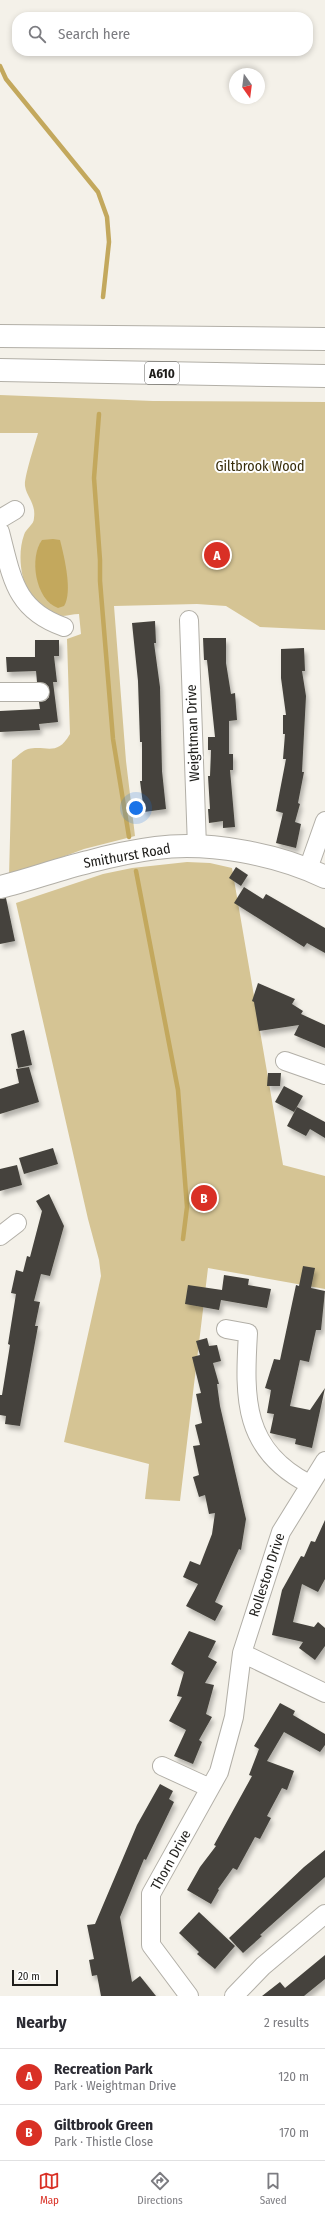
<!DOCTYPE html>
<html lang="en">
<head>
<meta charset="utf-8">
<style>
  :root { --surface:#fff; --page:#f2f2f3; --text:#2b2b33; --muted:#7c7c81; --line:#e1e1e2; --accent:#d93025 }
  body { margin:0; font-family:"Fira Sans Condensed",sans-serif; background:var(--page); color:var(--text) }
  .compass { position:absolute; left:229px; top:68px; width:36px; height:36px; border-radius:50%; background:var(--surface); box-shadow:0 2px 6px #0003; rotate:166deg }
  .scale { position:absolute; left:12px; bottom:10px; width:46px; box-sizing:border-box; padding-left:4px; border:2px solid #1f1e1b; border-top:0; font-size:11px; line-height:14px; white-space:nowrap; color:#1f1e1b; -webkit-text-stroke:3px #fff; paint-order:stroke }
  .you { position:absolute; left:136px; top:808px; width:14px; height:14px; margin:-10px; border:3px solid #fff; border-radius:50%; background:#1a73e8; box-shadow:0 0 0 6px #1a73e833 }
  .badge { display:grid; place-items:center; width:26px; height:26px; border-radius:50%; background:var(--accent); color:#fff; font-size:13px; font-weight:700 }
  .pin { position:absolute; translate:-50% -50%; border:2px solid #fff; box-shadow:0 1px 4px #0006 }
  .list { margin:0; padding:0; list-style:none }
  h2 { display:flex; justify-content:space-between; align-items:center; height:52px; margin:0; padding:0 16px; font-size:17px }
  h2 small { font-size:13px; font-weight:400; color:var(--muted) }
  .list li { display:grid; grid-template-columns:26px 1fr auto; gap:12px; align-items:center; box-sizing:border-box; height:56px; padding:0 16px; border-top:1px solid var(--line) }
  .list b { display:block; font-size:15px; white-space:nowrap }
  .list p { margin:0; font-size:13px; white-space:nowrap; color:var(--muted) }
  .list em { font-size:13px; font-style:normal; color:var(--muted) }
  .icon { flex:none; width:22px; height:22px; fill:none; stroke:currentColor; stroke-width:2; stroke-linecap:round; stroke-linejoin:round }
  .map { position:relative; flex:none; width:325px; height:1996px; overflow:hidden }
  .search { position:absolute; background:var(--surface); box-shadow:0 2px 6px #0003; left:12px; right:12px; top:12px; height:44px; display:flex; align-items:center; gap:10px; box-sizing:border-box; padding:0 14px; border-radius:16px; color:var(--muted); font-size:15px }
  .sheet { height:164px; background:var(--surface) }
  nav { display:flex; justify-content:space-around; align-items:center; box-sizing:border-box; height:56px; border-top:1px solid var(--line); background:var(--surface); font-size:11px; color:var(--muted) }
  nav a { display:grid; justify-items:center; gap:2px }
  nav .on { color:var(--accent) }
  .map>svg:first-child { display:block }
  .green { fill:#d5c494 }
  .water { fill:#c3a85d }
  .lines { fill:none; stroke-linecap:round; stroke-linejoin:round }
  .stream { stroke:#c3a85d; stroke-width:4.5 }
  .building { fill:#45433c; filter:url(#shadow) }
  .minor-casing { stroke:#b2afa7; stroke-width:20 }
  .tertiary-casing { stroke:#b2afa7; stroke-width:24 }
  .trunk-casing { stroke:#b2afa7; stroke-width:24 }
  .minor { stroke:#fff; stroke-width:18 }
  .tertiary { stroke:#fff; stroke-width:22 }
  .trunk { stroke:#fff; stroke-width:22 }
  .labels { text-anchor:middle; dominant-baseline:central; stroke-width:4; stroke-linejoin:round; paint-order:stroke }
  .shield { fill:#fff; stroke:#62625f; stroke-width:1 }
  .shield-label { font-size:13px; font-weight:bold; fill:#1f1e1b }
  .park-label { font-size:14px; fill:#382d0b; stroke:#fff }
  .street-label { font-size:14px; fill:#1f1e1b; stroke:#fff }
</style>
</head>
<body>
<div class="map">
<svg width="325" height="1996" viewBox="0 0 325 1996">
  <defs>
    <filter id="shadow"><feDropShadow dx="2.5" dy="4.5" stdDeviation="2" flood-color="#0004"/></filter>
  </defs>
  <rect width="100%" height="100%" fill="#f4f1e9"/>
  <!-- green -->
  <path class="green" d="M0,395L153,401L325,402V630L260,627L226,606L197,604L114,606L126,761L135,836L84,849L9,877L12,760C17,757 23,750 28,749C47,745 57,757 70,734L67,639L81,634L79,614C73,614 67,616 61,616C25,613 14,563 24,535C26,528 34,525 34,518C36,503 27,498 25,486C24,477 35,444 38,433H0Z
    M187,862L210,863L232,868L283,1165L325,1176V1289L208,1268L180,1501L145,1499L149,1464L64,1442L101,1276L99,1260L88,1219L16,903L103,874L132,868Z"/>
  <!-- water -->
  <path class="water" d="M53,539L60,540C64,556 73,592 64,606L58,608C35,600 29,557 42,540Z"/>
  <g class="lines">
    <!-- stream -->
    <path class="stream" d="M0,66L6,79L98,192L107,217L109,242L103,297
      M99,414L94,478L100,560V581L113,739L129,837
      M136,871L178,1090L187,1207L183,1239"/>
  </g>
  <!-- building -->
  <path class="building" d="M155,621L156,643H154L160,687L162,771L166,809L144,812L140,781H142V742H140L138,681L132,623Z
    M203,638H226V663L231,694L235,693L237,720L229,721V754H233V770H230L235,827L223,828V821L209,823L208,809H210L208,776H210L211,750H208V737H215L207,660H204Z
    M35,640H59V656H54L57,682H53L58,722L39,724L40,730L0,732V711L40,709L39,702L45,701L49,697V687L45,683L37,682L36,671L7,672L6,657H35Z
    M304,648L305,671H302L306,696L302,772H304L298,803L300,804L295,822L301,824L296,848L276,843L283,813L276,811L286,759H283L285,734H283V715H286L281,678V649Z
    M236,867L248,875L241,886L229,878Z
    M244,887L263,899L266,894L325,928V953L307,943L304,947L234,903Z
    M6,898L15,941L0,944V899Z
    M258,983L295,999L292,1004L303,1011L301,1014L325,1025V1048L294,1035L299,1025L259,1031L254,1002L252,1001Z
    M24,1030L32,1065L18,1068L11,1034Z
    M29,1067L39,1102L0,1114V1089L19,1083L16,1069Z
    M268,1073H281L280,1086H267Z
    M284,1086L303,1096L294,1112L275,1102Z
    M297,1107L325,1122V1138L310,1129L306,1136L287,1126Z
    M53,1148L58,1164L24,1174L19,1158Z
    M17,1165L22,1185L0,1191V1169Z
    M49,1194L64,1226L50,1276L41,1274L34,1301L40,1302L35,1326H38L20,1426L5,1424L6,1416L0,1415V1395H2L10,1345L8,1344L16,1294L11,1293L16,1270L23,1272L27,1256L30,1257L42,1211L36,1201Z
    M303,1266L315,1268L311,1288L325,1291L321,1330H316L309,1362L300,1360L290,1406L310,1410L325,1388L312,1448L295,1444L296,1439L270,1433L274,1414L267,1413L271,1390L265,1388L274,1359L280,1360L296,1285L299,1286Z
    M224,1275L249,1279L248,1285L271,1289L267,1308L221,1300L219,1310L185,1304L188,1285L222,1290Z
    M207,1338L209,1346L217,1345L221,1361L213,1363L219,1384H217L220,1406L246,1519L241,1550L239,1549L215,1602L223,1606L215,1621L186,1606L198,1584L183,1577L190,1561L200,1565L212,1534L215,1513L209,1514L205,1495L199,1497L193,1477L199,1475L193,1446L200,1445L195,1425L202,1423L196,1394L201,1393L192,1357L200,1355L196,1341Z
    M325,1520V1579L318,1592L302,1584L293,1622L314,1627L318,1622L325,1628V1646L315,1660L299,1648L303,1642L272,1635L282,1590L301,1556L304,1557L311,1541L315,1542Z
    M189,1631L216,1641L208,1657L217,1662L205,1683L214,1685L206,1714L212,1717L199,1740L202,1742L193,1764L174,1756L186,1730L169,1721L182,1697L177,1696L184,1672L171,1664Z
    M280,1703L295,1711L293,1715L325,1734V1745L320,1752L284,1732L267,1761L294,1771L287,1790L282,1788L267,1816L271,1818L260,1839L255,1837L237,1870L233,1868L218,1889L219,1890L211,1904L187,1890L200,1867L216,1846L214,1845L252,1776L249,1775L259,1749L254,1746Z
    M160,1784L173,1791L169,1799L174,1802L146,1860L144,1859L120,1917L132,1982L140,1976L156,1996H101L97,1975L92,1976L89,1960L94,1959L87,1925L95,1924L137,1825Z
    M325,1850V1877L260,1935L262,1936L243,1953L229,1938L304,1867Z
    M199,1912L235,1946L215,1969L197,1954L199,1952L179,1933Z
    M325,1955V1979L304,1996H262L280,1982L285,1988Z"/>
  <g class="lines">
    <defs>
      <path id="minor" d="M0,519L15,510
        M0,532C12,578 15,610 64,627
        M189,620L197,847
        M0,692H40
        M308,869L325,821
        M285,1061L325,1075
        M0,1236L17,1223
        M226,1329L248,1333C244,1399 243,1450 309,1484
        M242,1653L325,1693
        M162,1766L210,1788
        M189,1996L151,1945V1894L219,1772L234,1717L242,1653L281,1532L325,1461
        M234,1996L263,1966L325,1914"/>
      <path id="tertiary" d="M0,887C30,880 58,869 88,862C110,856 133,851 156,848C209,841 277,854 325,877"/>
      <path id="trunk" d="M0,336L325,339
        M0,370L325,376"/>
    </defs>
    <!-- minor casing -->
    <use href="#minor" class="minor-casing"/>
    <!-- tertiary casing -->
    <use href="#tertiary" class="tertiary-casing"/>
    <!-- trunk casing -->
    <use href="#trunk" class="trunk-casing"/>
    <!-- minor -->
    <use href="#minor" class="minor"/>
    <!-- tertiary -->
    <use href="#tertiary" class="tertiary"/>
    <!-- trunk -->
    <use href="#trunk" class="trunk"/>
  </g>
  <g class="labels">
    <!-- shield labels -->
    <rect class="shield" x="145" y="362" width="34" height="22" rx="3"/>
    <g class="shield-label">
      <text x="162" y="373">A610</text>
    </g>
    <!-- park labels -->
    <g class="park-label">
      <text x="260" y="466">Giltbrook Wood</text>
    </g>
    <!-- street labels -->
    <g class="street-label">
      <text transform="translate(193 733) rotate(-92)">Weightman Drive</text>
      <text transform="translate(127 856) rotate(-10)">Smithurst Road</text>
      <text transform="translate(267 1575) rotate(-72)">Rolleston Drive</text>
      <text transform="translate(171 1860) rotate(-61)">Thorn Drive</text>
    </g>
  </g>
</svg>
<svg class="compass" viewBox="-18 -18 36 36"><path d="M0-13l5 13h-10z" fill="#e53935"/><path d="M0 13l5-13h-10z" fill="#7c7c81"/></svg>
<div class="scale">20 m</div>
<div class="you"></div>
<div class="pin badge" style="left:217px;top:555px">A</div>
<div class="pin badge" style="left:204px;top:1198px">B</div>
<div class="search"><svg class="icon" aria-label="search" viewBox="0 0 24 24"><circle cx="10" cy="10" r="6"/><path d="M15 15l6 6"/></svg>Search here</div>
</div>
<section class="sheet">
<h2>Nearby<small>2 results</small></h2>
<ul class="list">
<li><span class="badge">A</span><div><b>Recreation Park</b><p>Park · Weightman Drive</p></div><em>120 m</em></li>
<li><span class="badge">B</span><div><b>Giltbrook Green</b><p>Park · Thistle Close</p></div><em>170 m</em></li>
</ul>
</section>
<nav>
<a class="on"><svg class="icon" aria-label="map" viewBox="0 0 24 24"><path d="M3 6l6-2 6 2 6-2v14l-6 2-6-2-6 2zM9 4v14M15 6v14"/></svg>Map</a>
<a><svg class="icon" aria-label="directions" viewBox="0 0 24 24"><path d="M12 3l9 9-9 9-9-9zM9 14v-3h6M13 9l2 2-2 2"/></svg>Directions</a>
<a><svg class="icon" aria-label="saved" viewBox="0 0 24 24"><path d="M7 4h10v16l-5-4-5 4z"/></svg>Saved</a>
</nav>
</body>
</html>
